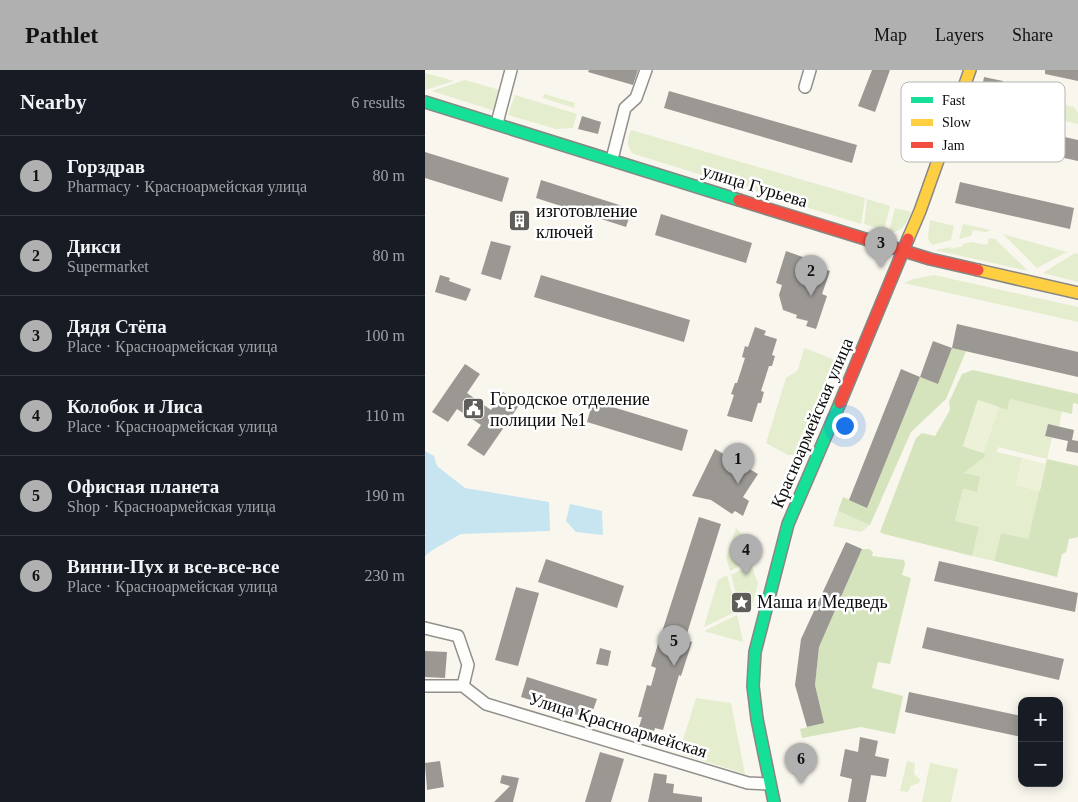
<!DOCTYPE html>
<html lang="en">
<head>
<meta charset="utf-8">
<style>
  :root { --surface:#171b24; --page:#242831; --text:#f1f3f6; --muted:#9ea1a6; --line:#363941; --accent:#afb0af }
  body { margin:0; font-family:Georgia,serif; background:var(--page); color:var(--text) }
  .controls { position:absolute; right:15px; bottom:15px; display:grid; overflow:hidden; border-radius:10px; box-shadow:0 2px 12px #0003 }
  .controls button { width:45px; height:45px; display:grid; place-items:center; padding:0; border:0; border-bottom:1px solid var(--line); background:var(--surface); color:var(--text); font:25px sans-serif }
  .you { position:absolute; left:419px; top:355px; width:18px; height:18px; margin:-12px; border:4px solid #fff; border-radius:50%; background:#1a73e8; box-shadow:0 0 0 8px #1a73e833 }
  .badge { display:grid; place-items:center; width:32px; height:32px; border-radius:50%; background:var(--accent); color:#111; font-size:16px; font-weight:700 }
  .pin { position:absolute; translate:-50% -41px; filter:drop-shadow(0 1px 2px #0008) }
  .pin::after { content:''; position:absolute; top:26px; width:18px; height:15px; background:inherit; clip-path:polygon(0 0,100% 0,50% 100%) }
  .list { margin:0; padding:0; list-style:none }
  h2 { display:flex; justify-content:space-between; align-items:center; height:65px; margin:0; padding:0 20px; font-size:21px }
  h2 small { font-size:16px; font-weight:400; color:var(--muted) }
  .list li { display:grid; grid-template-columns:32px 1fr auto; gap:15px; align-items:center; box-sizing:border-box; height:80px; padding:0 20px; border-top:1px solid var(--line) }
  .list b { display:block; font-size:19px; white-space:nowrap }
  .list p { margin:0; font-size:16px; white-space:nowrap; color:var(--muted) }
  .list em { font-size:16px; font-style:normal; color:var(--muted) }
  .map { position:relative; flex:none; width:653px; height:732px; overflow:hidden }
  header { display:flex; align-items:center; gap:30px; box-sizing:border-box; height:70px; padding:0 25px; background:var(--accent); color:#111 }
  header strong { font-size:24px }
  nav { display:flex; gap:28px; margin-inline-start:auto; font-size:18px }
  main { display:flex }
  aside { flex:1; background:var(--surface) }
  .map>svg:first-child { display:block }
  .green { fill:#e4edce }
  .forest { fill:#d5e4bd }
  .pitch { fill:#ecf1d8 }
  .water { fill:#c6e5f0 }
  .building { fill:#9b9894 }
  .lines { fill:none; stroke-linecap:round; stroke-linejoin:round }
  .street-casing { stroke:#92908c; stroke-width:14 }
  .fast-casing { stroke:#888783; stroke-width:14 }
  .slow-casing { stroke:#888783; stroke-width:14 }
  .jam-casing { stroke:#888783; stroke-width:14 }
  .street { stroke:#fefefc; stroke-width:11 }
  .fast { stroke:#16e098; stroke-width:11 }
  .slow { stroke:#ffcf43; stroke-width:11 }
  .jam { stroke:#f24e42; stroke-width:11 }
  .labels { text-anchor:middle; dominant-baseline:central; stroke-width:5; stroke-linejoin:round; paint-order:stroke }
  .street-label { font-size:18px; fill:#0a0a0a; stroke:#fff }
  .poi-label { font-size:18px; fill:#0a0a0a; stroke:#fff; text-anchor:start }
  .key { fill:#fff; stroke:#b6b6b6; stroke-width:1 }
  .key-label { font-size:14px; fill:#0a0a0a }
</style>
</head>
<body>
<header>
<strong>Pathlet</strong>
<nav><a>Map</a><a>Layers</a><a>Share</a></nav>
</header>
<main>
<aside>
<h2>Nearby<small>6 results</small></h2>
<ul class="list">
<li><span class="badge">1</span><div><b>Горздрав</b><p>Pharmacy · Красноармейская улица</p></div><em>80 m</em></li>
<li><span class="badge">2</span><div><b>Дикси</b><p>Supermarket</p></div><em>80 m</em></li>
<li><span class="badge">3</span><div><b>Дядя Стёпа</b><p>Place · Красноармейская улица</p></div><em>100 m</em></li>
<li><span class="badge">4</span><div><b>Колобок и Лиса</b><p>Place · Красноармейская улица</p></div><em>110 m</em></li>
<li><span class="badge">5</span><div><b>Офисная планета</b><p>Shop · Красноармейская улица</p></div><em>190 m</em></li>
<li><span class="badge">6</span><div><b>Винни-Пух и все-все-все</b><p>Place · Красноармейская улица</p></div><em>230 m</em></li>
</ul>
</aside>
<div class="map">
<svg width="653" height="732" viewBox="0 0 653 732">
  <rect width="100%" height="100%" fill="#f9f6ed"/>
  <!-- green -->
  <path class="green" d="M0,3L29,11L0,20Z
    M40,10L78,21L70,41L7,21Z
    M119,24L150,33L149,38L118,28Z
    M90,25L152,44L148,58L131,59L83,45Z
    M612,28L649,37L653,43V54L589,39Z
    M206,60L440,128L436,154L209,84C200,76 203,69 206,60Z
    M442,129L465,136L459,160L439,154Z
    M470,138L486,142C482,153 477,163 464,162Z
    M505,150L529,156L526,170L507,175L503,169Z
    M538,154L566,160L560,162L548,160L546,166L534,169Z
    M578,164L642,182L612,198Z
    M564,168L570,169L603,201L510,180L526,177V179L538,176L537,174L546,172L562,175Z
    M650,183L653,184V212L618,203Z
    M509,205L653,237V252L479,213L488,209Z
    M379,278L410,290L369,385H363L341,373L361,308L373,300Z
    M585,329L637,341L634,357L623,355L620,366L627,368L622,389L573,377L572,382L597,388L591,415L615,421L603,469L576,463L569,491L547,486L554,457L530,452L538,419L551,422L539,403L561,386L558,383L574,337L582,340Z
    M413,441L445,455L436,462L408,456Z
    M311,458L316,463L325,490L305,501L301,488Z
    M326,495L333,513L328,533L315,539L306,505Z
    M302,505L312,541L279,557L293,510Z
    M312,545L318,572L279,561Z
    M271,628L306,633L320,704L254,683Z
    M482,691L490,693L489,704L495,709L494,713L486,716L483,722L475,721Z
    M505,693L533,699L526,732H497Z"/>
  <!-- forest -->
  <path class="forest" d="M527,278L541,281L521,329L486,362L445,455L413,441L418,427L442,437L495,307L513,313Z
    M548,300L653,324V334L648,333L647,344L585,329L582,340L553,330L538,376L558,383L561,386L539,403L555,407L552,422L538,419L530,451L554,457L547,486L459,464L455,462L491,368L497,363L510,366L525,340L524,332L537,304Z
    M622,389L653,396V467L644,469L641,482L637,484L632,507L569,491L576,463L603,469Z
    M437,479H444L448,482L447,486L479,490L480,494L477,505L486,508L465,594L453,592L447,618L478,626L470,664L436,657L377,668L375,659L399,653L390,615L394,577Z"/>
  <!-- pitch -->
  <path class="pitch" d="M553,330L574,337L558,383L538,376Z
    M597,388L621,394L615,421L591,415Z"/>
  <!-- water -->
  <path class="water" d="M0,381L9,386L12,396L40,418L124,432L125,461L36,464L9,479L0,486Z
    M145,434L177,441L178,465L151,462L141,451Z"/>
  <!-- building -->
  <path class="building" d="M164,0H213L208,15L163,2Z
    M447,0H465L450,42L433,36Z
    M620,0H653V11L620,4Z
    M559,7L578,11L569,51L653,70V91L548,68Z
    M244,21L432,75L427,93L239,38Z
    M157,46L176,52L173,64L153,59Z
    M0,82L84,108L77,132L0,108Z
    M116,110L207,139L201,157L111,128Z
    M535,112L649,138L645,159L530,133Z
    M236,144L327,173L321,193L230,165Z
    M66,171L86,176L76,210L56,204Z
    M361,181L386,190L385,195L405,201L397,224L402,226L391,259L381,256L383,251L371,248L372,245L358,240L354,225L357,215L351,213Z
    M15,205L25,208L24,211L46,219L41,231L10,222Z
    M116,205L265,250L259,272L109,227Z
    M532,254L653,282V307L527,278Z
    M330,257L341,261L339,265L352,269L347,285L350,286L347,296H344L336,321L339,322L336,333H333L327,352L302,346L309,325L306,324L310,313H312L320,288L317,287L320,276L323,277Z
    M508,271L527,278L513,314L495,307Z
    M40,294L55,304L42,323L66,340L78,322L95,334L59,386L42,375L56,355L32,339L23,352L7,342Z
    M476,299L495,307L442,438L424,430Z
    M168,331L263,360L257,381L162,352Z
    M623,354L649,360L647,370L653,371V383L641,381L643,371L620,366Z
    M290,379L333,404L318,427L324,431L318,446L310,441L307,444L286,430L267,426Z
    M274,447L296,454L260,570L267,572L256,606L254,605L238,660L230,658L229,661L214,657L217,647H213L222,615L226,616L231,598L226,596Z
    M421,472L437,479L394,577L390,615L399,653L382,657L370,615L376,569Z
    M121,489L199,516L192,538L113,512Z
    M514,491L653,523L650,542L509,511Z
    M91,517L114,523L93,596L70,590Z
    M502,557L639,589L634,610L497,578Z
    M175,578L186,581L183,596L171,594Z
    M0,581L22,582L20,608L0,607Z
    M102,607L172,629L165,649L96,627Z
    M484,622L597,646V667L480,642Z
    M435,667L453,671L450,686L464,689L461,707L446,705L441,732H423L427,709L415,706L420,679L433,682Z
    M175,682L199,689L186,732H160Z
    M15,691L19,717L2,720L0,693Z
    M229,703L242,705L241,713L249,714L248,723L277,727V732H223Z
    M77,705L94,708L88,732H69L85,716L75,713Z"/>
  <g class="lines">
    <defs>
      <path id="street" d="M380,17L385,0
        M72,53L86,0
        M187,89L200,38L211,28L221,0
        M0,558L33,566L43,595L38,616
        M0,616H38L61,634L323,713L344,714"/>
      <path id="fast" d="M0,32L314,130
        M349,732L332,649L328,616L330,582L363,454L415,333"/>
      <path id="slow" d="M483,169L495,141L545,0
        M553,200L653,223"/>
      <path id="jam" d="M314,130L505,189L553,200
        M415,333L483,169"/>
    </defs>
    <!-- street casing -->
    <use href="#street" class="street-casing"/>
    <!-- fast casing -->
    <use href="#fast" class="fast-casing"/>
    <!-- slow casing -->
    <use href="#slow" class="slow-casing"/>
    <!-- jam casing -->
    <use href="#jam" class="jam-casing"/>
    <!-- street -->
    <use href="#street" class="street"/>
    <!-- fast -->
    <use href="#fast" class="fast"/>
    <!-- slow -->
    <use href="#slow" class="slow"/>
    <!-- jam -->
    <use href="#jam" class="jam"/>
  </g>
  <!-- icons -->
  <defs>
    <symbol id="building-square" viewBox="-11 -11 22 22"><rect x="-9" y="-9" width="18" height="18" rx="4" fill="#5e5d59" stroke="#fff"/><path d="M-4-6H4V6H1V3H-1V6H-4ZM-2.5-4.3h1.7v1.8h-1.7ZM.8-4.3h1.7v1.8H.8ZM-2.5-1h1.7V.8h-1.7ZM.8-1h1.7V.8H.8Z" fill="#fff"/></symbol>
    <symbol id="civic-square" viewBox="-11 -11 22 22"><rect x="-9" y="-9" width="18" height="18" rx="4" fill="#5e5d59" stroke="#fff"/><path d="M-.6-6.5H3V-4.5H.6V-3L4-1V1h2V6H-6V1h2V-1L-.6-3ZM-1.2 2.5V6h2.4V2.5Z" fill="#fff"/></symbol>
    <symbol id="sight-square" viewBox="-11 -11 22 22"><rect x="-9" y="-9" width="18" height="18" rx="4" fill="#5e5d59" stroke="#fff"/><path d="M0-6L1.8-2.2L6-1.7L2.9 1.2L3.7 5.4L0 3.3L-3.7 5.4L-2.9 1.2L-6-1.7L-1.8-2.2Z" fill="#fff"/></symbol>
  </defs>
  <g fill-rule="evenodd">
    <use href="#building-square" x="82" y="138" width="25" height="25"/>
    <use href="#civic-square" x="36" y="326" width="25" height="25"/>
    <use href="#sight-square" x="304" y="520" width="25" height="25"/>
  </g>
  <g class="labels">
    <!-- street labels -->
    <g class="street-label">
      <text transform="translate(330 116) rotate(17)">улица Гурьева</text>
      <text transform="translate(387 353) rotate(-67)">Красноармейская улица</text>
      <text transform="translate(193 655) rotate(17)">Улица Красноармейская</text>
    </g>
    <!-- poi labels -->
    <g class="poi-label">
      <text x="111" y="141">изготовление<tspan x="111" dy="21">ключей</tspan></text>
      <text x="65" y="329">Городское отделение<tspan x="65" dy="21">полиции №1</tspan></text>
      <text x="332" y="532">Маша и Медведь</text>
    </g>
  </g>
  <!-- legend -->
  <rect x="476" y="12" width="164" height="80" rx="8" class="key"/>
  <rect x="486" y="27" width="22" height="6" fill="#16e098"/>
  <rect x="486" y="49" width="22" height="7" fill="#ffcf43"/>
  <rect x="486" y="72" width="22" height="6" fill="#f24e42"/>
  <g class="key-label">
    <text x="517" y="35">Fast</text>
    <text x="517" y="57">Slow</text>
    <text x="517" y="80">Jam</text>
  </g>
</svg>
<div class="controls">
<button>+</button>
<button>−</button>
</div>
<div class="you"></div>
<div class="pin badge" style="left:313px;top:414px">1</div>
<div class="pin badge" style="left:386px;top:226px">2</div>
<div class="pin badge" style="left:456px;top:198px">3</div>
<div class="pin badge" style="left:321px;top:505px">4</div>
<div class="pin badge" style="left:249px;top:596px">5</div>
<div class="pin badge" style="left:376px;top:714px">6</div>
</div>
</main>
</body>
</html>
